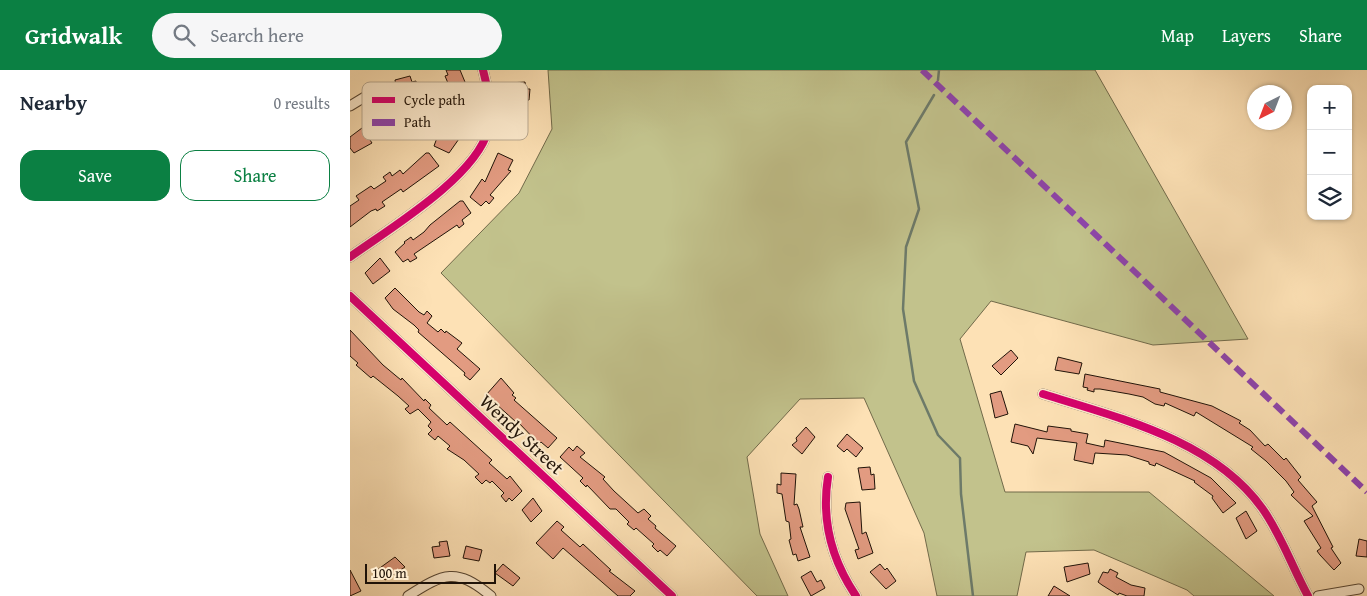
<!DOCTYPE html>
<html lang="en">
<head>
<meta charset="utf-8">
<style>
  :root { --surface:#fff; --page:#f6f6f7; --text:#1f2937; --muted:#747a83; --line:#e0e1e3; --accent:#0b8043 }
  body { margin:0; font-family:"Gentium Book Plus",serif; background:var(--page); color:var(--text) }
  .controls { position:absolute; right:15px; top:15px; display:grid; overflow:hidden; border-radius:10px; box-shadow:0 1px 4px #0004 }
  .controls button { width:45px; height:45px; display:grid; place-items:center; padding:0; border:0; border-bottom:1px solid var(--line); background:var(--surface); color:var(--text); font:25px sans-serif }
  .compass { position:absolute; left:897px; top:15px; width:45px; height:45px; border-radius:50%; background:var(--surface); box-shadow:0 1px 4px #0004; rotate:222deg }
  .scale { position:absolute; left:15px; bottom:12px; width:131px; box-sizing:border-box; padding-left:5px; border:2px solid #201308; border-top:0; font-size:14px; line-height:18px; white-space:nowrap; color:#201308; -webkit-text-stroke:4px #feeccf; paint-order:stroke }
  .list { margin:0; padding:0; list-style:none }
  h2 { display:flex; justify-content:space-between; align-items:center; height:65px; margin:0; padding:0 20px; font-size:21px }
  h2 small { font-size:16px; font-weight:400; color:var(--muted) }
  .actions { display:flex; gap:10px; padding:15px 20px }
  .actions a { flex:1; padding:11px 0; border:1px solid var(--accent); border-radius:15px; text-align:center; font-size:18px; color:var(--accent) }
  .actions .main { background:var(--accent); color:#fff }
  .icon { flex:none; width:28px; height:28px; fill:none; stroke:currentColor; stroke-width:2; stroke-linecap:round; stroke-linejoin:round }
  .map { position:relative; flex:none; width:1017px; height:526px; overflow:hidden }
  header { display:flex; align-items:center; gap:30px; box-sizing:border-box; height:70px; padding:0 25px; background:var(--accent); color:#fff }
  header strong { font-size:24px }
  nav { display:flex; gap:28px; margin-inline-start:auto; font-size:18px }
  .search { width:350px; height:45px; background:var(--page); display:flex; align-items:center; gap:12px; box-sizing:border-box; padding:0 18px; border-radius:28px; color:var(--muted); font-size:19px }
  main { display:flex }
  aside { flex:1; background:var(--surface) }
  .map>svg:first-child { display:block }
  .green { fill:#c2c28c; stroke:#716a4a }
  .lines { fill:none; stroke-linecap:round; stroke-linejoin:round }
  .stream { stroke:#6d7a69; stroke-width:2.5 }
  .building { fill:#e29b81; stroke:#201308 }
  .minor-casing { stroke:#574633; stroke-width:11 }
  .minor { stroke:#feeccf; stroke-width:9 }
  .quiet { stroke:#8e44ad; stroke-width:6; stroke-dasharray:12 6; stroke-linecap:butt }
  .cycleway-casing { stroke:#feeccf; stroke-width:11 }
  .cycleway { stroke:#d6006c; stroke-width:8 }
  .labels { text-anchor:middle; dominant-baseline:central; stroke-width:4; stroke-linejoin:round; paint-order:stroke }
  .street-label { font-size:19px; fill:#201308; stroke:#feeccf }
  .key { fill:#feeccf; stroke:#bbab93; stroke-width:1 }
  .key-label { font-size:14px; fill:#201308 }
</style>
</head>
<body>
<header>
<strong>Gridwalk</strong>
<div class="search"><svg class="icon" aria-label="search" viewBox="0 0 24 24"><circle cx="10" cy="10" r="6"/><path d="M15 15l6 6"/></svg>Search here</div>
<nav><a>Map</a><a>Layers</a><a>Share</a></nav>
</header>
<main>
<aside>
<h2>Nearby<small>0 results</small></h2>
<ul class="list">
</ul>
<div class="actions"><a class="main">Save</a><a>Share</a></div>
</aside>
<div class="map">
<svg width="1017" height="526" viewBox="0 0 1017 526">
  <rect width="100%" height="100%" fill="#fde1b5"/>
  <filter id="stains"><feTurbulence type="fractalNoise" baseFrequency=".004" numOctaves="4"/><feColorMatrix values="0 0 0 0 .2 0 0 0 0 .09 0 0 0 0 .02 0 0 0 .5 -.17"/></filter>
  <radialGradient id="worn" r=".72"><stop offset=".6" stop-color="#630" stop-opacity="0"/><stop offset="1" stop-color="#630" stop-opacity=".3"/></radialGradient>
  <!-- green -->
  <path class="green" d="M198,0H745L898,269L803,275L641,231L610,269L655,422H799L924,526H844L837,520L744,480L676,482L667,526H587L574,463L514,328L450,329L397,387L410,464L438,526H407L91,203L169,123L202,59Z"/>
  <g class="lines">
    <!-- stream -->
    <path class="stream" d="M588,10L589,0
      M584,25L556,72L569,139L556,177L553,239L564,311L588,365L610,388L611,424L623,526"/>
  </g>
  <!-- building -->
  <path class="building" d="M96,0H110L115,12L100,18L95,6L98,5Z
    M60,6L62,12L66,11L67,26L48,30L45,10Z
    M175,12L176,19H180L179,30L164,31L159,13Z
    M91,57L111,66L99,83L84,76Z
    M12,58L22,73L4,83L0,78V67Z
    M76,83H79L89,96L53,122L51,119L32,132L35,136L27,141L26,139L21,141L0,157V136L9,130L6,126L21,116L24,119L36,111L33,107L40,102L42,106L50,100L53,104Z
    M148,83L163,90L158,100L161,101L140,125L144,128L139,134L136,131L131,136L120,127L132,109L135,112Z
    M110,131H113L121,143L112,150L114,154L109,158L107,155L64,184L67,188L60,192L58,189L53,192L45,182L55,173L54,172L61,167L63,170L74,162L80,155Z
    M30,188L40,201L23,214L15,203Z
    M45,218L69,242L74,245L77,241L82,246L77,253L88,262L91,259L95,263L96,261L112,273L107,279L130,299L120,310L114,305L115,303L68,262L69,260L64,255L43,239L35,228Z
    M0,260L33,295L51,310L52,308L74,331L75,329L81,335L79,338L97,355L100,352L142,390L139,393L157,409L160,406L172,421L162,431L159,428L156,432L151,426L154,423L142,411L140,413L136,410L132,414L125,407L129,404L114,390L97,379L100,376L88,366L85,370L78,364L82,360L78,356L81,352L68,339L60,344L55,339L59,336L48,326L23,306L21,308L6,295L8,293L0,286Z
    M661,280L668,288L651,305L642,296Z
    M708,287L732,293L729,304L705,300Z
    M735,304L810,319V322L862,336L891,351L889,353L900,360L915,376L918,374L934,390L936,388L951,407L948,410L967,432L962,436L983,477L981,478L991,493L984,500L970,485L967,481L971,478L954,451L963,446L941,425L944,422L936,411L916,391L901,379L903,377L846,342L844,346L815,333L814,336L805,334L793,327L779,324L750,319H744V322L737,320L738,318L733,317Z
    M151,308L164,323L162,325L166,328L164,330L207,368L198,378L191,372L189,374L167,351L166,352L136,325Z
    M651,321L658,344L645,348L640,324Z
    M665,354L697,362L698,356L721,359V361L738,364L736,373L754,377L755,370L814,382L861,408L886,433L873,443L862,428L863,426L844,412L845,411L806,393L805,396L799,394V392L777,385L745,383L743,394L724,390L727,373L687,368L683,384L678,376L661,372Z
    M456,357L465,367L452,384L442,375L447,371L446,368Z
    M497,364L513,378L506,387L497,379L494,382L487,376Z
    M227,376L235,383L230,387L255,407L253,409L264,421L288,443L294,439L301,446L298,449L306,456L305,458L326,476L317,486L310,480L308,482L302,476L304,474L286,458L284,460L277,454L279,452L266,439H260L237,415L236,417L230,411L233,408L210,387L219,377L223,381Z
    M520,397L521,405L524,404L525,419L512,420L508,398Z
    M431,403L446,404L444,435L447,434L449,439L453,457H450L460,487L448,491L446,484L443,485L439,470L441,469L439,452L436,451L432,424L427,423V414L431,415Z
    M183,428L192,441L181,452L172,440Z
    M510,432L512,464L516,462L523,483L508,489L505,480L509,479L495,439L496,433Z
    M896,441L907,461L896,469L886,448Z
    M207,451L214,457L211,460L230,477L233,474L261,500L259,501L285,521L280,526H268L213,478L203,489L186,473Z
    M1009,469L1017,471V487L1006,486Z
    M97,471L100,486L84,488L82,477L90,476L89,472Z
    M116,476L132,480L129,491L113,488Z
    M45,487L55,497L35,510L27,500Z
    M738,493L740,504L717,512L714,497Z
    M153,494L170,508L163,516L145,503Z
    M530,494L535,500L537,498L546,511L536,519L520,502Z
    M760,499L768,503L766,507L781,515L795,518L794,526H777L769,523L768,525L752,515L748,512L753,502L758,503Z
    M0,500L11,521L0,526Z
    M461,501L467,512L471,510L475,518L461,526L451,507Z
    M704,516L720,526H698Z"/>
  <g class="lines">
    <defs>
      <path id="minor" d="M0,36L18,25
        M0,187C39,159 126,107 138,60C143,40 138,20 133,0
        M0,226L322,526
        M693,324C769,348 863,370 912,438C932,466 942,497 958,526
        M478,407C471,451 481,489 506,526
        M58,526C94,503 106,497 141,526
        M968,526L1009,519"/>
    </defs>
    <!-- minor casing -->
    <use href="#minor" class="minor-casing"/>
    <!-- minor -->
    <use href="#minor" class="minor"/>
    <!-- quiet -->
    <path class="quiet" d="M572,0L1017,422"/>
    <defs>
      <path id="cycleway" d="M0,187C39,159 126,107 138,60C143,40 138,20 133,0
        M0,226L322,526
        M693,324C769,348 863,370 912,438C932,466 942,497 958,526
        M478,407C471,451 481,489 506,526"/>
    </defs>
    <!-- cycleway casing -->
    <use href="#cycleway" class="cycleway-casing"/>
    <!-- cycleway -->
    <use href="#cycleway" class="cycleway"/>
  </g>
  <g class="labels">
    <!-- street labels -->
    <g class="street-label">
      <text transform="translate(172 364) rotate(43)">Wendy Street</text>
    </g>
  </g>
  <!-- legend -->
  <rect x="12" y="12" width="166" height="58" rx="8" class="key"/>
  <rect x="22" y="27" width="23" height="6" fill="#d6006c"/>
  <rect x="22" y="49" width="23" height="7" fill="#8e44ad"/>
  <g class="key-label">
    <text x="54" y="35">Cycle path</text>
    <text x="54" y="57">Path</text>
  </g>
  <rect width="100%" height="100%" filter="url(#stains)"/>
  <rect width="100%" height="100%" fill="url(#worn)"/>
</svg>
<div class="controls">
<button>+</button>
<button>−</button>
<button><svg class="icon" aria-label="layers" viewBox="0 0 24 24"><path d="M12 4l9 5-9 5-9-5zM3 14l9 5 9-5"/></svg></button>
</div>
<svg class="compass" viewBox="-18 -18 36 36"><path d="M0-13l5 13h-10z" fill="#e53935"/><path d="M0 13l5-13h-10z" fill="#747a83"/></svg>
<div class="scale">100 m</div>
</div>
</main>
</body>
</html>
